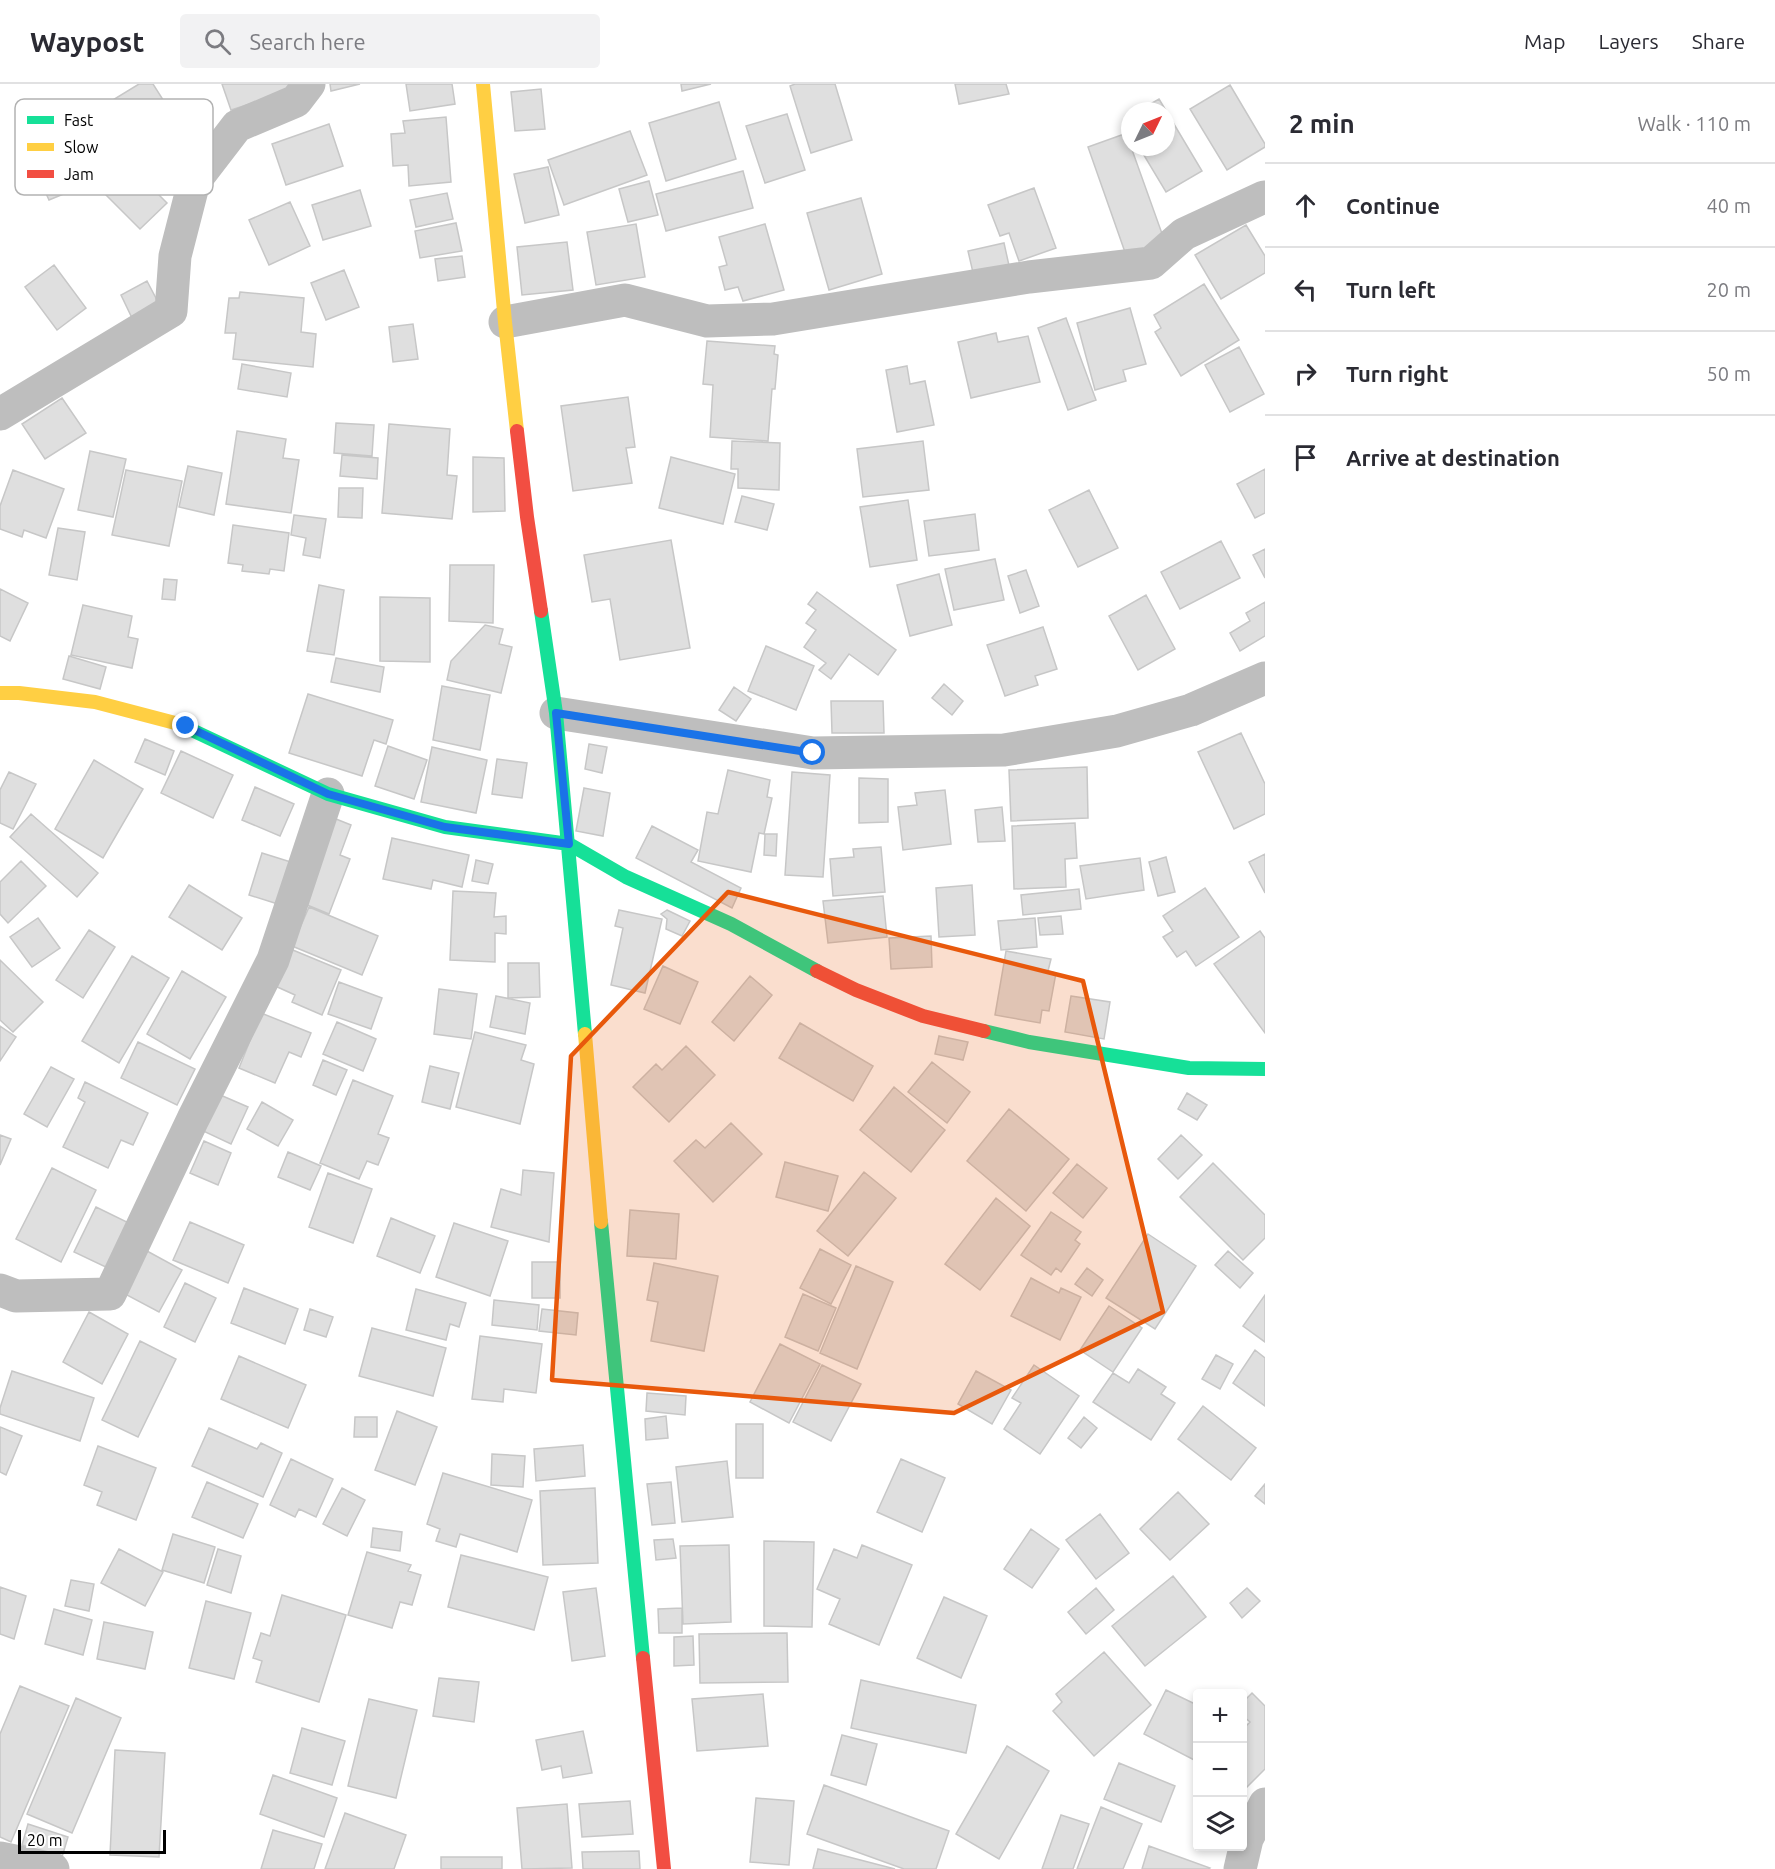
<!DOCTYPE html>
<html lang="en">
<head>
<meta charset="utf-8">
<style>
  :root { --surface:#fff; --page:#f2f2f3; --text:#2b2b33; --muted:#7c7c81; --line:#e1e1e2 }
  body { margin:0; font-family:Ubuntu,sans-serif; background:var(--page); color:var(--text) }
  .controls { position:absolute; right:18px; bottom:18px; display:grid; overflow:hidden; border-radius:6px; box-shadow:0 3px 9px #0003 }
  .controls button { width:54px; height:54px; display:grid; place-items:center; padding:0; border:0; border-bottom:2px solid var(--line); background:var(--surface); color:var(--text); font:30px sans-serif }
  .compass { position:absolute; left:1121px; top:18px; width:54px; height:54px; border-radius:50%; background:var(--surface); box-shadow:0 3px 9px #0003; rotate:47deg }
  .scale { position:absolute; left:18px; bottom:15px; width:148px; box-sizing:border-box; padding-left:6px; border:3px solid #000; border-top:0; font-size:16px; line-height:21px; white-space:nowrap; color:#000; -webkit-text-stroke:4px #fff; paint-order:stroke }
  .stop { position:absolute; width:18px; height:18px; margin:-14px; border:4px solid #1a73e8; border-radius:50%; background:#fff }
  .stop.end { background:#1a73e8; border-color:#fff; box-shadow:0 2px 6px #0008 }
  .list { margin:0; padding:0; list-style:none }
  h2 { display:flex; justify-content:space-between; align-items:center; height:78px; margin:0; padding:0 24px; font-size:26px }
  h2 small { font-size:20px; font-weight:400; color:var(--muted) }
  .list li { display:grid; grid-template-columns:39px 1fr auto; gap:18px; align-items:center; box-sizing:border-box; height:84px; padding:0 24px; border-top:2px solid var(--line) }
  .list b { display:block; font-size:22px; white-space:nowrap }
  .list em { font-size:20px; font-style:normal; color:var(--muted) }
  .icon { flex:none; width:33px; height:33px; fill:none; stroke:currentColor; stroke-width:2; stroke-linecap:round; stroke-linejoin:round }
  .map { position:relative; flex:none; width:1265px; height:1785px; overflow:hidden }
  header { display:flex; align-items:center; gap:36px; box-sizing:border-box; height:84px; padding:0 30px; background:var(--surface); border-bottom:2px solid var(--line) }
  header strong { font-size:28px }
  nav { display:flex; gap:33px; margin-inline-start:auto; font-size:21px }
  .search { width:420px; height:54px; background:var(--page); display:flex; align-items:center; gap:15px; box-sizing:border-box; padding:0 21px; border-radius:6px; color:var(--muted); font-size:22px }
  main { display:flex }
  aside { flex:1; background:var(--surface) }
  .map>svg:first-child { display:block }
  .building { fill:#dfdfdf; stroke:#c7c7c7; stroke-width:1.5 }
  .lines { fill:none; stroke-linecap:round; stroke-linejoin:round }
  .street { stroke:#bebebe; stroke-width:33 }
  .fast { stroke:#16e098; stroke-width:14 }
  .slow { stroke:#ffcf43; stroke-width:14 }
  .jam { stroke:#f24e42; stroke-width:14 }
  .route { stroke:#1a73e8; stroke-width:8 }
  .marked { fill:#e8590c; fill-opacity:0.2; stroke:#e8590c; stroke-width:4.5; stroke-linejoin:round }
  .key { fill:#fff; stroke:#b2b2b2; stroke-width:1.5 }
  .key-label { font-size:16px; fill:#000 }
</style>
</head>
<body>
<header>
<strong>Waypost</strong>
<div class="search"><svg class="icon" aria-label="search" viewBox="0 0 24 24"><circle cx="10" cy="10" r="6"/><path d="M15 15l6 6"/></svg>Search here</div>
<nav><a>Map</a><a>Layers</a><a>Share</a></nav>
</header>
<main>
<div class="map">
<svg width="1265" height="1785" viewBox="0 0 1265 1785">
  <rect width="100%" height="100%" fill="#fff"/>
  <!-- building -->
  <path class="building" d="M139,0H153L167,22L115,54L98,25Z
    M222,0H294L296,5L231,26Z
    M330,0H360L331,7Z
    M406,0H452L455,20L410,27Z
    M681,0H711L682,7Z
    M795,0H835L852,56L811,69L790,2Z
    M955,0H1006L1009,10L959,20Z
    M1230,1L1265,60V63L1227,86L1190,25Z
    M541,5L545,45L515,47L511,8Z
    M1159,15L1202,87L1166,108L1139,63H1166V27H1138Z
    M719,18L736,75L666,97L649,39Z
    M787,30L805,86L765,99L746,42Z
    M446,33L451,98L409,102L408,81L393,82L391,50L405,49L403,37Z
    M329,40L343,82L286,101L272,60Z
    M58,46L63,57L74,52L88,83L77,88L83,102L49,116L24,61Z
    M630,47L647,91L564,121L548,76Z
    M1127,49L1130,63H1131L1165,158L1126,171L1088,63Z
    M113,65L167,119L140,145L86,91Z
    M548,83L559,131L525,139L514,90Z
    M743,87L753,124L666,147L656,110Z
    M649,97L658,131L628,138L619,105Z
    M1034,104L1056,164L1019,177L1009,149L1000,152L988,121Z
    M360,106L371,142L323,156L312,121Z
    M447,109L453,135L416,143L410,116Z
    M861,114L882,190L829,206L807,129Z
    M290,118L310,162L269,181L249,136Z
    M456,139L462,167L420,174L415,147Z
    M636,140L645,193L596,201L587,148Z
    M765,140L784,206L743,217L738,203L725,206L719,183L727,181L719,153Z
    M1246,141L1265,172V189L1221,215L1195,171Z
    M567,158L573,206L522,211L517,163Z
    M1004,159L1010,186L974,193L968,167Z
    M462,172L465,193L438,197L435,175Z
    M54,181L86,224L57,246L25,203Z
    M344,186L359,223L326,236L311,199Z
    M147,197L159,220L132,234L121,211Z
    M1204,200L1239,256L1181,292L1155,248L1161,244L1154,231Z
    M240,208L304,214L301,248L316,250L313,283L233,275L236,249H225L229,214H239Z
    M1130,224L1146,280L1123,286L1126,297L1095,306L1077,239Z
    M1066,234L1096,316L1068,326L1038,244Z
    M413,240L418,275L393,278L389,243Z
    M996,249L998,258L1028,252L1040,298L971,314L958,258Z
    M707,257L775,262L774,270L778,271L775,305H772L768,357L710,353L713,301L703,300Z
    M1239,263L1264,310L1230,328L1205,281Z
    M242,280L291,289L287,313L238,305Z
    M907,282L910,300L925,297L934,341L897,348L886,286Z
    M628,313L635,363L626,364L632,399L573,407L561,322Z
    M62,314L86,349L45,375L22,340Z
    M336,339L374,341L372,372L334,369Z
    M389,340L450,345L447,391L457,392L452,435L382,429Z
    M237,347L286,355L283,374L299,376L291,429L226,420Z
    M732,357L780,359L779,406L738,404V385H731Z
    M923,357L929,406L863,413L857,365Z
    M90,367L126,375L113,433L78,426Z
    M342,371L378,374L377,395L340,392Z
    M473,373L504,374L505,427L473,428Z
    M671,373L735,390L723,440L659,424Z
    M188,382L222,389L214,431L179,423Z
    M1265,385V429L1255,434L1237,400Z
    M13,386L64,405L46,454L24,446L22,453L0,445V422Z
    M126,386L182,397L169,462L112,451Z
    M339,404H363L362,434L338,433Z
    M1089,406L1118,464L1078,483L1049,426Z
    M742,412L774,420L767,446L735,438Z
    M908,416L917,476L870,483L860,423Z
    M975,430L979,466L929,472L924,437Z
    M294,431L326,435L320,474L303,471L306,454L291,451Z
    M233,441L289,449L284,487L270,485L269,490L242,487L243,481L228,479Z
    M58,444L85,448L77,496L49,491Z
    M671,456L690,564L620,576L610,515L592,518L584,471Z
    M1221,457L1240,494L1180,525L1161,488Z
    M1265,465V494L1253,471Z
    M995,475L1004,516L954,526L945,485Z
    M450,481H494L493,539L449,537Z
    M1026,486L1039,522L1020,529L1008,492Z
    M939,490L952,541L910,552L897,501Z
    M164,495L177,496L175,516L162,515Z
    M319,501L344,506L334,571L307,567Z
    M0,505L28,519L10,557L0,552Z
    M817,508L896,566L878,591L849,570L831,595L819,586L826,579L804,563L816,546L806,539L816,526L808,520Z
    M1146,511L1175,565L1138,586L1109,532Z
    M380,513L430,514V578L380,577Z
    M1265,518V552L1240,567L1230,549L1250,537L1246,529Z
    M83,521L132,532L128,553L138,555L132,584L71,571Z
    M485,541L503,545L499,560L512,563L501,609L447,596L451,577Z
    M1043,543L1057,585L1035,592L1038,601L1005,612L987,561Z
    M766,562L814,582L796,626L748,607Z
    M69,572L106,583L100,605L63,595Z
    M336,574L384,583L380,608L331,598Z
    M944,600L963,617L952,631L932,614Z
    M442,602L490,611L480,666L433,656Z
    M734,603L751,615L736,637L719,626Z
    M308,610L393,636L386,660L374,656L362,692L289,669Z
    M831,617H883L884,649H832Z
    M1241,649L1265,700V730L1234,745L1198,668Z
    M145,655L174,667L165,691L135,678Z
    M589,660L607,663L602,689L585,685Z
    M388,662L427,676L414,715L375,702Z
    M432,663L487,676L476,729L421,718Z
    M181,667L233,691L213,734L161,709Z
    M497,675L527,679L522,714L492,710Z
    M94,676L143,705L103,774L55,745Z
    M1087,683L1088,734L1011,737L1009,686Z
    M728,686L770,696L767,713L772,714L764,750L759,749L751,788L698,777L707,728L718,730Z
    M9,688L36,700L13,745L0,739V706Z
    M792,688L830,691L823,793L785,791Z
    M859,694L888,695V738L859,739Z
    M255,703L294,720L280,752L242,736Z
    M584,704L610,709L603,752L576,747Z
    M945,706L951,760L903,766L898,723L917,721L915,709Z
    M1002,723L1005,757L978,758L975,726Z
    M31,730L98,789L77,813L10,753Z
    M331,733L351,741L340,771L350,775L329,830L300,818Z
    M1075,739L1077,774L1065,775L1066,803L1014,805L1012,742Z
    M652,742L698,766L691,778L741,804L732,824L636,774Z
    M765,750H777L776,772L764,771Z
    M392,754L469,771L462,803L433,796L431,805L383,795Z
    M881,763L885,808L833,812L830,775L854,773L853,765Z
    M262,769L294,779L281,821L249,811Z
    M1265,770V809L1249,778Z
    M1166,773L1175,808L1158,812L1149,778Z
    M1140,774L1144,806L1086,815L1080,782Z
    M476,776L493,780L488,800L472,797Z
    M21,777L46,802L8,839L0,830V798Z
    M189,801L242,834L222,866L169,833Z
    M972,801L975,851L939,853L936,804Z
    M1205,804L1239,853L1196,882L1186,867L1177,873L1163,853L1173,847L1163,832Z
    M1079,805L1081,825L1023,831L1021,811Z
    M453,807L496,809L494,833L506,832V850L495,849V878L450,876Z
    M883,812L887,853L828,859L823,817Z
    M309,823L378,852L362,891L292,862Z
    M619,826L662,835L645,909L611,901L623,844L615,842Z
    M667,826L690,837L682,852L666,845L667,835L661,830Z
    M1061,832L1063,850L1040,851L1038,834Z
    M38,834L60,864L32,883L10,853Z
    M1035,834L1037,863L1001,866L998,837Z
    M89,846L115,863L83,914L56,896Z
    M1260,847L1265,854V949L1214,880Z
    M931,852L932,883L891,885L889,854Z
    M288,864L341,886L322,931L292,918L295,911L273,901Z
    M1006,867L1051,875L1048,887L1056,889L1049,927L1042,926L1040,939L995,931Z
    M132,872L169,894L119,979L82,957Z
    M0,876L43,918L13,948L0,936Z
    M508,879H539L540,913L508,914Z
    M663,882L698,898L680,940L644,925Z
    M182,887L226,913L190,975L147,950Z
    M750,892L772,911L734,957L712,938Z
    M339,898L382,914L371,945L328,930Z
    M439,905L477,910L471,955L434,950Z
    M496,912L530,919L525,950L490,943Z
    M1071,912L1110,918L1104,955L1065,948Z
    M261,929L311,949L301,973L289,968L275,999L239,984Z
    M337,938L376,955L363,987L323,970Z
    M800,939L873,982L853,1017L779,974Z
    M0,942L16,953L0,977Z
    M475,948L526,961L521,976L534,980L520,1040L456,1023Z
    M939,952L968,958L963,976L935,970Z
    M138,958L195,985L177,1021L121,994Z
    M686,962L715,991L669,1038L633,1003L656,980L662,986Z
    M323,976L347,986L336,1011L313,1001Z
    M932,978L970,1008L947,1039L908,1008Z
    M430,982L459,989L450,1025L422,1018Z
    M51,983L74,995L47,1043L24,1030Z
    M353,996L393,1012L378,1050L389,1054L378,1081L367,1077L359,1095L320,1079Z
    M85,998L148,1029L133,1061L121,1056L108,1084L63,1063L85,1018L78,1014Z
    M894,1003L945,1046L911,1088L860,1046Z
    M1187,1009L1207,1021L1197,1036L1178,1025Z
    M218,1010L248,1023L231,1060L201,1046Z
    M262,1018L293,1036L278,1062L247,1045Z
    M1009,1025L1069,1075L1026,1127L967,1077Z
    M731,1039L762,1070L713,1118L674,1077L696,1056L705,1064Z
    M0,1051L11,1055L0,1081Z
    M1181,1051L1202,1071L1178,1095L1158,1075Z
    M204,1057L231,1069L218,1101L190,1089Z
    M288,1068L321,1082L310,1106L278,1093Z
    M785,1078L838,1092L828,1127L776,1113Z
    M1213,1079L1265,1131V1154L1243,1176L1180,1113Z
    M1077,1080L1107,1104L1083,1134L1053,1109Z
    M52,1084L96,1106L61,1178L16,1155Z
    M523,1086L554,1089L549,1158L491,1143L501,1105L521,1111Z
    M864,1088L896,1114L848,1172L817,1147Z
    M328,1089L372,1105L353,1159L309,1143Z
    M996,1114L1030,1142L980,1206L945,1180Z
    M96,1123L133,1141L112,1186L74,1168Z
    M630,1126L679,1130L676,1175L627,1172Z
    M1051,1128L1081,1148L1075,1156L1080,1160L1061,1188L1056,1184L1051,1191L1021,1171Z
    M391,1134L435,1152L420,1189L377,1172Z
    M190,1138L244,1161L228,1199L173,1176Z
    M454,1139L508,1157L490,1212L436,1193Z
    M1148,1150L1196,1182L1155,1245L1106,1214Z
    M820,1165L851,1181L831,1220L800,1204Z
    M147,1167L182,1186L159,1228L125,1210Z
    M1228,1167L1253,1189L1240,1204L1215,1181Z
    M532,1178H560V1214H532Z
    M654,1179L718,1192L704,1267L651,1257L658,1218L647,1216Z
    M856,1182L893,1198L857,1285L820,1269Z
    M1087,1184L1103,1196L1092,1212L1075,1200Z
    M1031,1194L1059,1209L1061,1204L1081,1213L1060,1256L1011,1232Z
    M185,1199L216,1214L195,1258L164,1243Z
    M244,1204L298,1225L285,1260L231,1239Z
    M416,1205L466,1219L459,1243L450,1240L446,1256L406,1246Z
    M803,1210L836,1224L818,1267L785,1253Z
    M1265,1211V1258L1243,1242Z
    M494,1216L539,1221L537,1246L492,1241Z
    M1109,1222L1142,1244L1113,1288L1080,1266Z
    M310,1225L333,1233L326,1253L304,1246Z
    M542,1225L578,1229L576,1251L539,1247Z
    M89,1228L128,1250L102,1300L63,1278Z
    M372,1244L446,1264L433,1312L359,1292Z
    M480,1252L542,1260L536,1309L504,1305L503,1318L472,1315Z
    M140,1257L176,1275L138,1353L102,1336Z
    M780,1260L820,1280L789,1339L750,1318Z
    M1255,1266L1265,1274V1322L1233,1299Z
    M1216,1271L1233,1280L1220,1305L1202,1295Z
    M239,1272L306,1301L288,1344L221,1315Z
    M822,1281L861,1300L831,1357L793,1338Z
    M1034,1281L1079,1312L1040,1370L1004,1345L1021,1319L1012,1314Z
    M1138,1285L1166,1303L1161,1310L1175,1319L1151,1356L1093,1318L1113,1289L1129,1299Z
    M12,1287L94,1314L80,1357L0,1330V1324Z
    M976,1287L1011,1306L992,1340L958,1320Z
    M647,1309L686,1312L685,1331L646,1327Z
    M1203,1322L1256,1364L1231,1396L1178,1355Z
    M397,1327L437,1343L415,1401L375,1386Z
    M666,1332L668,1354L646,1356L645,1335Z
    M355,1333H377V1353H354Z
    M1084,1333L1097,1344L1081,1364L1068,1354Z
    M736,1340H763V1394H736Z
    M0,1343L22,1352L6,1391L0,1388Z
    M209,1344L257,1365L261,1359L282,1369L263,1413L192,1382Z
    M583,1361L585,1392L536,1397L534,1365Z
    M98,1362L156,1384L136,1436L97,1421L102,1408L84,1401Z
    M492,1370L525,1372L523,1403L491,1401Z
    M291,1375L333,1395L316,1433L299,1425L295,1433L270,1421Z
    M901,1375L945,1394L922,1448L877,1428Z
    M727,1377L733,1433L682,1438L676,1383Z
    M443,1389L532,1416L517,1468L460,1450L456,1463L436,1457L440,1445L427,1440Z
    M207,1398L258,1420L243,1454L192,1433Z
    M671,1398L675,1439L652,1441L647,1400Z
    M1265,1400V1420L1255,1412Z
    M342,1404L365,1416L347,1452L323,1440Z
    M595,1404L598,1479L543,1481L540,1407Z
    M1178,1408L1209,1440L1170,1476L1140,1445Z
    M1100,1430L1129,1469L1096,1495L1066,1456Z
    M373,1444L402,1448L400,1467L371,1463Z
    M1031,1445L1059,1465L1032,1504L1004,1485Z
    M173,1450L215,1463L204,1499L162,1486Z
    M673,1455L676,1474L656,1476L654,1456Z
    M764,1457L814,1458L812,1543L764,1542Z
    M729,1461L731,1538L683,1540L680,1462Z
    M862,1461L912,1481L879,1561L829,1540L840,1515L817,1505L834,1465L857,1474Z
    M119,1465L163,1488L145,1522L101,1499Z
    M218,1465L241,1472L231,1509L207,1501Z
    M367,1468L411,1481L408,1487L421,1491L412,1521L400,1518L392,1544L348,1531Z
    M461,1471L548,1493L534,1546L448,1523Z
    M1173,1492L1206,1533L1145,1582L1112,1542Z
    M71,1496L94,1500L89,1527L65,1522Z
    M0,1503L26,1512L14,1555L0,1550Z
    M596,1504L605,1572L572,1577L563,1508Z
    M1096,1504L1114,1526L1086,1550L1068,1528Z
    M1247,1504L1260,1517L1242,1534L1230,1519Z
    M282,1511L346,1531L319,1618L256,1598L262,1577L253,1574L261,1549L270,1552Z
    M944,1513L987,1532L961,1594L917,1574Z
    M206,1517L251,1529L234,1595L189,1584Z
    M682,1524V1549H659L658,1525Z
    M54,1525L92,1536L83,1571L45,1560Z
    M104,1538L153,1548L145,1585L97,1575Z
    M787,1549L788,1598L700,1599L699,1550Z
    M693,1552L694,1581L674,1582V1553Z
    M1104,1568L1151,1621L1094,1672L1053,1627L1062,1618L1056,1610Z
    M439,1594L479,1598L474,1638L433,1632Z
    M861,1596L976,1621L966,1669L851,1644Z
    M20,1602L69,1622L11,1758L0,1753V1650Z
    M1166,1606L1195,1620L1198,1615V1678L1144,1650Z
    M1252,1609L1265,1622V1685L1242,1708V1646L1250,1638L1242,1631V1619Z
    M763,1610L768,1662L697,1667L692,1615Z
    M76,1614L121,1634L72,1749L27,1730Z
    M369,1615L417,1626L396,1714L348,1702Z
    M302,1644L345,1657L332,1701L290,1689Z
    M583,1647L592,1689L563,1694L561,1682L542,1686L536,1656Z
    M842,1651L877,1660L866,1701L831,1691Z
    M1007,1662L1049,1687L999,1775L956,1750Z
    M115,1666L165,1669L159,1773L110,1771Z
    M1119,1679L1175,1702L1161,1738L1104,1715Z
    M273,1691L337,1714L324,1753L260,1730Z
    M824,1701L949,1747L936,1785H904L807,1750Z
    M756,1714L794,1717L789,1781L750,1778Z
    M630,1717L633,1750L582,1753L579,1720Z
    M567,1720L572,1784L522,1785L517,1724Z
    M1101,1723L1142,1740L1123,1785H1077Z
    M345,1729L406,1751L394,1785H325Z
    M1061,1731L1089,1740L1073,1785H1042Z
    M28,1740L68,1753L62,1773L22,1761Z
    M273,1746L322,1760L314,1785H261Z
    M1149,1762L1210,1784L1209,1785H1142Z
    M818,1765L895,1785H813Z
    M639,1767L640,1785H583L582,1768Z
    M441,1773H502V1785H441Z"/>
  <g class="lines">
    <!-- street -->
    <path class="street" d="M505,238L625,216L707,237L773,235L1029,193L1151,179L1184,150L1264,113L1265,114
      M0,330L171,227L175,172L194,98L237,42L296,17L309,0
      M556,629L813,669L1004,666L1117,647L1191,626L1265,594
      M0,1206L16,1212L110,1210L193,1035L273,876L328,710
      M0,1774L53,1785
      M1240,1785L1247,1755L1265,1720"/>
    <!-- fast -->
    <path class="fast" d="M541,527L556,629L585,950
      M179,640L328,710L445,743L569,760L626,793L731,840L817,887
      M984,947L1029,958L1189,984L1265,985
      M601,1138L643,1574"/>
    <!-- slow -->
    <path class="slow" d="M483,0L505,238L517,347
      M0,609H19L95,618L179,640
      M585,950L601,1138"/>
    <!-- jam -->
    <path class="jam" d="M517,347L527,433L541,527
      M817,887L856,906L923,932L984,947
      M643,1574L664,1785"/>
  </g>
  <g class="lines">
    <!-- route -->
    <path class="route" d="M186,642L328,710L445,743L569,760L556,629L813,669"/>
  </g>
  <!-- marked area -->
  <path class="marked" d="M728,808L1083,897L1163,1228L954,1329L552,1296L571,972Z"/>
  <!-- legend -->
  <rect x="15" y="15" width="198" height="96" rx="9" class="key"/>
  <rect x="27" y="32" width="27" height="8" fill="#16e098"/>
  <rect x="27" y="59" width="27" height="8" fill="#ffcf43"/>
  <rect x="27" y="86" width="27" height="8" fill="#f24e42"/>
  <g class="key-label">
    <text x="64" y="42">Fast</text>
    <text x="64" y="69">Slow</text>
    <text x="64" y="96">Jam</text>
  </g>
</svg>
<div class="controls">
<button>+</button>
<button>−</button>
<button><svg class="icon" aria-label="layers" viewBox="0 0 24 24"><path d="M12 4l9 5-9 5-9-5zM3 14l9 5 9-5"/></svg></button>
</div>
<svg class="compass" viewBox="-18 -18 36 36"><path d="M0-13l5 13h-10z" fill="#e53935"/><path d="M0 13l5-13h-10z" fill="#7c7c81"/></svg>
<div class="scale">20 m</div>
<div class="stop" style="left:813px;top:669px"></div>
<div class="stop end" style="left:186px;top:642px"></div>
</div>
<aside>
<h2>2 min<small>Walk · 110 m</small></h2>
<ul class="list">
<li><svg class="icon" aria-label="ahead" viewBox="0 0 24 24"><path d="M12 20V5M6 11l6-6 6 6"/></svg><div><b>Continue</b></div><em>40 m</em></li>
<li><svg class="icon" aria-label="left" viewBox="0 0 24 24"><path d="M17 20v-9H6M10 6l-5 5 5 5"/></svg><div><b>Turn left</b></div><em>20 m</em></li>
<li><svg class="icon" aria-label="right" viewBox="0 0 24 24"><path d="M7 20v-9h11M14 6l5 5-5 5"/></svg><div><b>Turn right</b></div><em>50 m</em></li>
<li><svg class="icon" aria-label="arrive" viewBox="0 0 24 24"><path d="M6 21V4h12l-3 4 3 4H6"/></svg><div><b>Arrive at destination</b></div></li>
</ul>
</aside>
</main>
</body>
</html>
